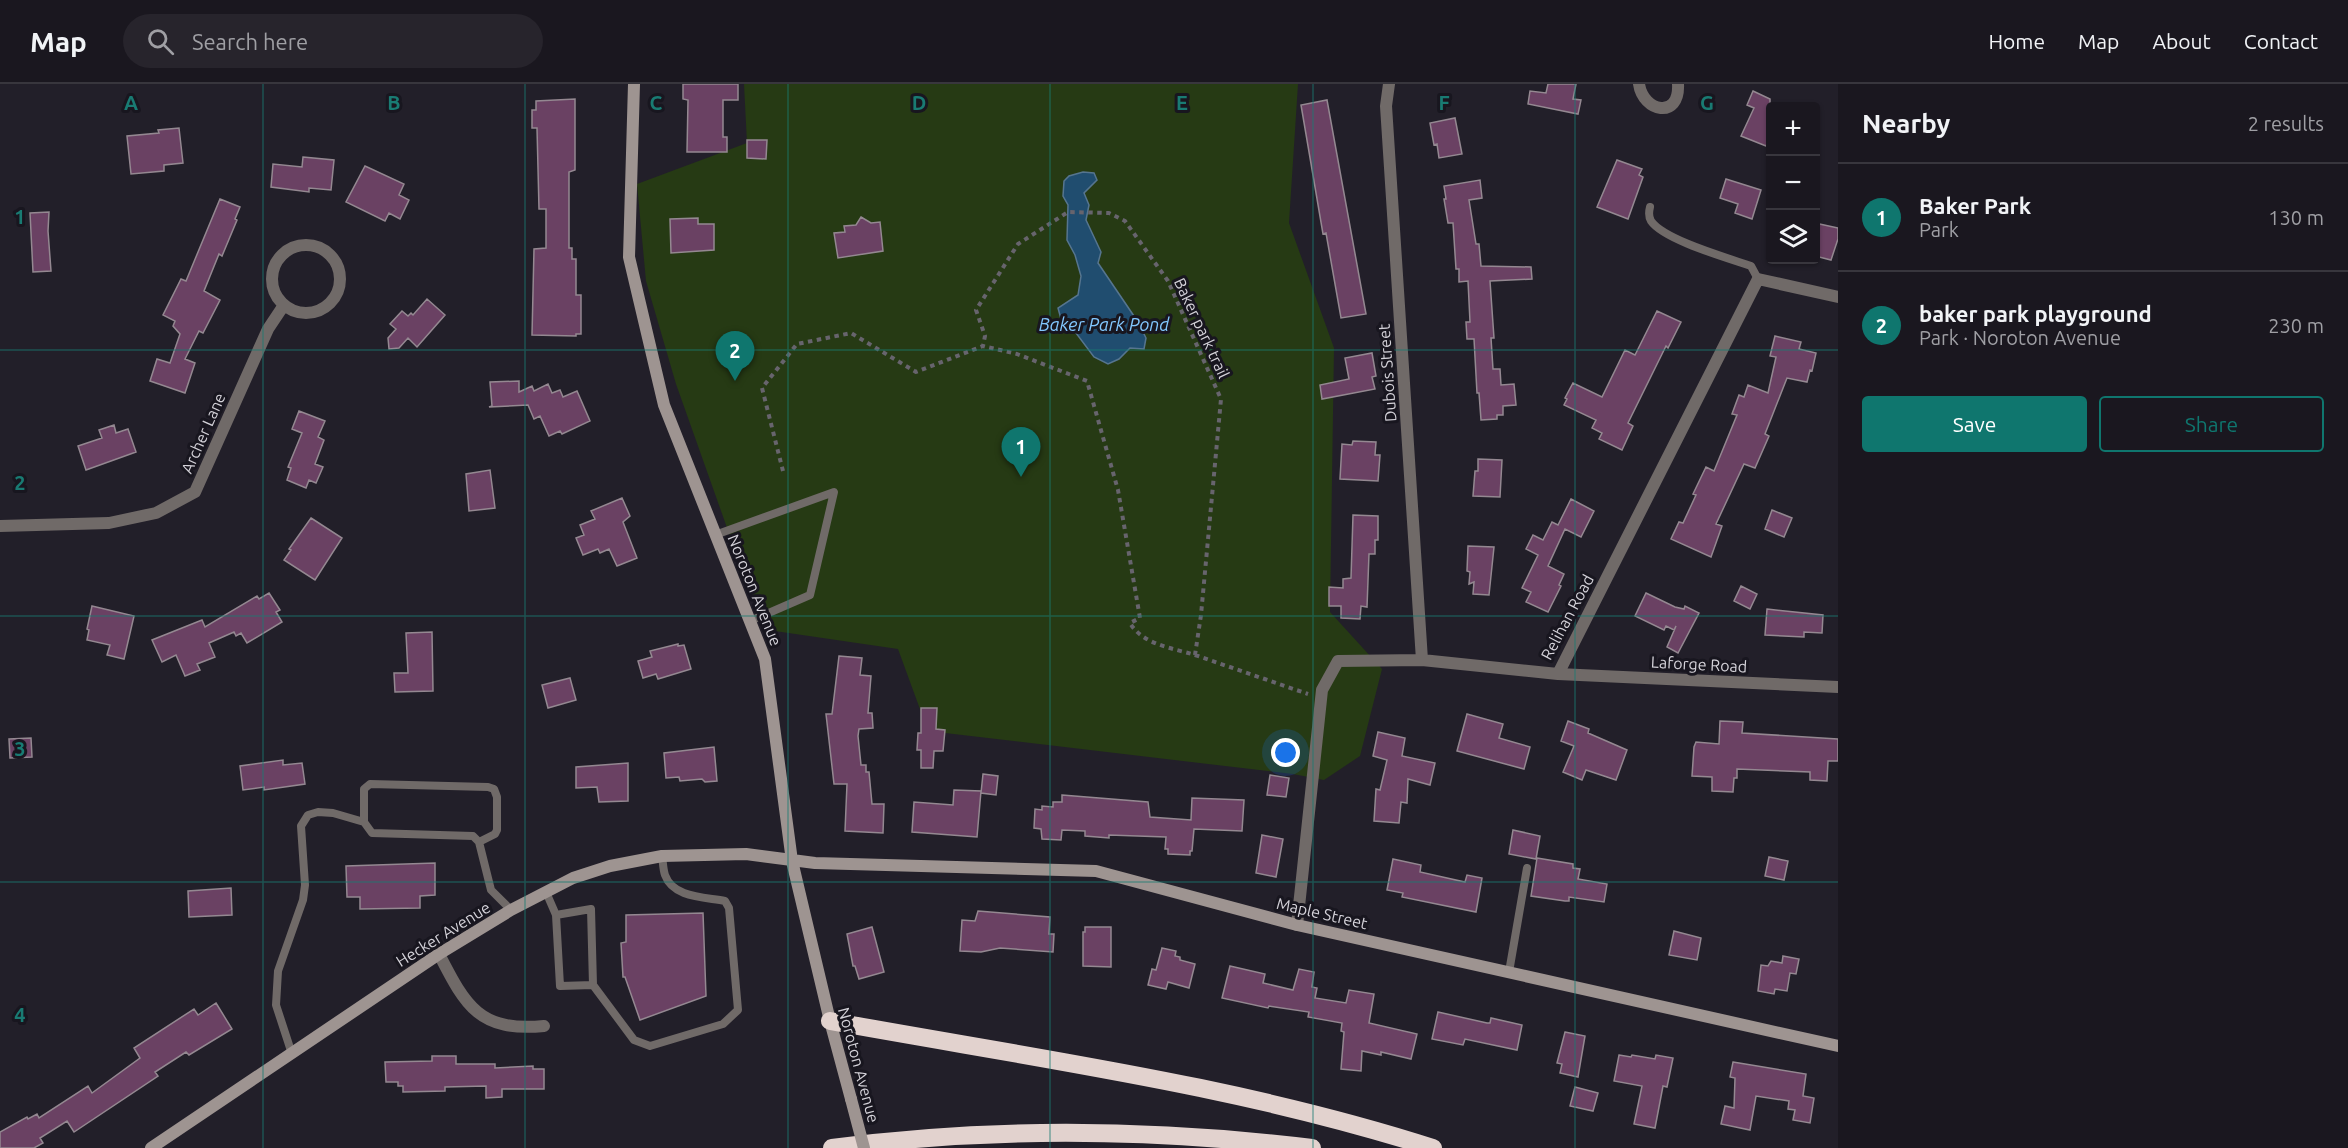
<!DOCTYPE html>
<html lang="en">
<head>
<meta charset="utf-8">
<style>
  :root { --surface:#1a171f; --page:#27242c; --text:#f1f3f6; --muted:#9f9fa4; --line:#38363d; --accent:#0f766e }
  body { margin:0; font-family:Ubuntu,sans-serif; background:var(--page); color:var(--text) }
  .controls { position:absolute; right:18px; top:18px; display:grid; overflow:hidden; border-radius:6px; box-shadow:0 2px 4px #0004 }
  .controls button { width:54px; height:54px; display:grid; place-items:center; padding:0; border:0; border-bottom:2px solid var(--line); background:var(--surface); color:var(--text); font:30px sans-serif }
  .you { position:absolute; left:1286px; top:669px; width:21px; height:21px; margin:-15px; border:4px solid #fff; border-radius:50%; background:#1a73e8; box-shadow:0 0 0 9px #1a73e833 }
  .badge { display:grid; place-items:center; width:39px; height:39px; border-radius:50%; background:var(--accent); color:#fff; font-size:20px; font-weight:700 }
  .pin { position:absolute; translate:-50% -50px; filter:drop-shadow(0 2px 3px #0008) }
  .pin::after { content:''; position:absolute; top:32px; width:21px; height:18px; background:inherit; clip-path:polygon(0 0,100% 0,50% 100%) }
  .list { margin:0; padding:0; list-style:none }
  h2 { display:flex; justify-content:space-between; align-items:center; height:78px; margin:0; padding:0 24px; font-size:26px }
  h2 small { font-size:20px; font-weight:400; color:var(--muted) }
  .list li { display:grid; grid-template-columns:39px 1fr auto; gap:18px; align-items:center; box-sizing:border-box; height:108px; padding:0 24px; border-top:2px solid var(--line) }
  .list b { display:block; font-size:22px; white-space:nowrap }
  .list p { margin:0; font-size:20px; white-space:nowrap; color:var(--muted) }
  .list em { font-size:20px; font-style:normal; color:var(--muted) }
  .actions { display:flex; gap:12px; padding:18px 24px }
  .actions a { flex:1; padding:14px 0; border:2px solid var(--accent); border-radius:6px; text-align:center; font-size:21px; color:var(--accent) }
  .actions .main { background:var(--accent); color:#fff }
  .icon { flex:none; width:33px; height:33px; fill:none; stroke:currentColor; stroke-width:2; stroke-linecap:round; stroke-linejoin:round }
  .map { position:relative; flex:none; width:1838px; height:1064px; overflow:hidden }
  header { display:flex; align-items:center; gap:36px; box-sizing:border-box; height:84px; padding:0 30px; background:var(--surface); border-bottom:2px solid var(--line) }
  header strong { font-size:28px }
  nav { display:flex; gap:33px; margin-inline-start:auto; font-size:21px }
  .search { width:420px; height:54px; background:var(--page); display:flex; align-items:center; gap:15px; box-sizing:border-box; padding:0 21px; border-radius:33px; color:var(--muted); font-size:22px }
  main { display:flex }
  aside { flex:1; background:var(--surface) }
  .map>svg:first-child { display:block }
  .green { fill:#263a14 }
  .water { fill:#204d6f; stroke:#56758f; stroke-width:1.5 }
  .building { fill:#6a4163; stroke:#948891; stroke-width:1.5 }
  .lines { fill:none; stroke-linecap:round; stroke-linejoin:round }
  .path { stroke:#67646d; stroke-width:4; stroke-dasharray:4.5 4.5; stroke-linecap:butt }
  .lane { stroke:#706a68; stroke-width:8 }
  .street { stroke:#706a68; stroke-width:12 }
  .secondary { stroke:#9e9491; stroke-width:12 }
  .highway { stroke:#e2d2ce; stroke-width:18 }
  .secondary-bridge { stroke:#9e9491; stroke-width:12 }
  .grid { fill:none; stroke:#197b73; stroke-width:1.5; stroke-opacity:0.55 }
  .labels { text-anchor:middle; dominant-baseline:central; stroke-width:6; stroke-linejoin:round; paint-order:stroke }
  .street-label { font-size:16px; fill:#d4d2d9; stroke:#18161f }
  .water-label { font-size:18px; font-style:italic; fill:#82c7fe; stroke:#18161f }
  .grid-label { font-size:20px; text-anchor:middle; font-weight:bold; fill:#197b73; stroke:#18161f; stroke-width:6; stroke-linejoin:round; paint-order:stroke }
</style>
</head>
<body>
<header>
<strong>Map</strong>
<div class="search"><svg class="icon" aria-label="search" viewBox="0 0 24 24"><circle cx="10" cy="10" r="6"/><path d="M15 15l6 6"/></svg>Search here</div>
<nav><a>Home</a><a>Map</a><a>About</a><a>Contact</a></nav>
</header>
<main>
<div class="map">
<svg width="1838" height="1064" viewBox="0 0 1838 1064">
  <rect width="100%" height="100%" fill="#221f29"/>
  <!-- green -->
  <path class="green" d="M744,0H1298L1289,139L1334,264L1330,528L1382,585L1360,672L1324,696L1293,690L928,647L898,565L768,546L742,486L676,300L646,197L637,100L747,59Z"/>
  <!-- water -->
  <path class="water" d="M1083,88L1094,89L1097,96L1084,109L1089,121L1086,136L1101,168L1098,179L1138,238L1146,254L1144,265L1130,264L1119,275L1108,280L1094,273L1073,245L1061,235L1058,224L1078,211L1081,192L1075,171L1067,156L1068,121L1063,112L1064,97L1069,92Z"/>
  <!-- building -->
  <path class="building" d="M683,0H738V16H723V53H727V68H687L688,16L683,15Z
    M1548,0H1576L1573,15L1581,16L1578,30L1528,20L1530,7L1546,9Z
    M1753,7L1770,15V52L1766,62L1741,52L1754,24L1747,21Z
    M575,15V86L569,88V164H572V175H576V211H581V250H576V252L532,251L534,165L546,164V125H539L537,44H532V26H536V17Z
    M1327,16L1366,230L1341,234L1326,149L1323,150L1301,21Z
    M1455,34L1462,70L1439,74L1437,60L1434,61L1430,39Z
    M179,44L183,79L164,81V87L131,90L127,52L159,49L158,46Z
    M747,56H767L766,75L747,74Z
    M303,73L334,76L331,106L309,104V108L271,103L273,80L302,83Z
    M1617,76L1642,85L1639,91L1643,93L1628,135L1597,123Z
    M365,82L404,100L399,111L409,116L400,135L389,129L385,137L346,118Z
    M1726,95L1761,106L1752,135L1735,129L1738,120L1720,114Z
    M1480,96L1482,114L1469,116L1476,160H1479L1481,182L1531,183L1532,195L1490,197L1494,254H1491L1493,285H1500L1501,301L1514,300L1516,321L1503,322V331H1497V335L1481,336L1479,309H1477L1474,255H1467L1466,238H1470L1468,197L1459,198V185H1456L1453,139H1448L1444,115H1446L1444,102Z
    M220,115L240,123L235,135L237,136L222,172L219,170L204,207L220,216L203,249L199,247L185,275L195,279L185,309L150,297L157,275L170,279L180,250L173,242L175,237L163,231L181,195L186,197Z
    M49,128L48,147L51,187L33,188L30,129Z
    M861,133L871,139L880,138L883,167L838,174L834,149L845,148L844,142L856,141Z
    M698,134V140H714V166L671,169L670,135Z
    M1815,139L1838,144V155L1831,176L1815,172Z
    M427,215L445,231L417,263L408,254L399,264L389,265L388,254L396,245L390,240L402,227L408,232L411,229L413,231Z
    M1657,227L1681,238L1668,264L1666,262L1628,339L1633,342L1622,366L1599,355L1602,349L1592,344L1596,336L1564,321L1567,315L1565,314L1573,299L1602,313L1625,266L1635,271Z
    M1775,252L1801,258L1799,265L1816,269L1812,287L1810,286L1807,298L1787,294L1765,350L1769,352L1755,384L1744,380L1716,440L1722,442L1711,473L1671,455L1679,438L1683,439L1696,411L1693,410L1706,383L1714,387L1737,331L1732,330L1739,311L1744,313L1748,301L1768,309L1776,273L1770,272Z
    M1372,269L1376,292L1372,293L1375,305L1322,315L1320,301L1349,295L1345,274Z
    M519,297V308L532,302L534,307L548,300L552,309L560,306L563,313L577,307L590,337L562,350L560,347L549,352L540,332L534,335L528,321L489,323L492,322L490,298Z
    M299,327L325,337L318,353L324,356L315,380L323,383L316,399L309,396L306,404L287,396L291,384L288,383L302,349L292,345Z
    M114,341L116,349L128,345L136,368L86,386L78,362L102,354L99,346Z
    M1353,357L1376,358L1375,371H1380L1378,397L1340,395L1342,360L1352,361Z
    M1478,375L1502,376L1500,413L1473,412L1475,387H1478Z
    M490,386L495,424L469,427L466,390Z
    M622,414L630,432L623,438L637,474L617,482L609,465L600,469L598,465L583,471L576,454L584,451L580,441L595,435L591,427Z
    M1571,415L1594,427L1581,453L1565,445L1548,482L1564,490L1559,501L1561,502L1548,528L1526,518L1531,508L1522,504L1538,471L1526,465L1533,451L1543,456L1552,438L1558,441Z
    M1772,426L1792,434L1784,453L1765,445Z
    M1353,431L1378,432V456H1375V470H1369L1367,523L1361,522L1360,535L1341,534V522H1329V503L1343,504V495L1351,494Z
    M311,434L342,454L315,496L284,476L291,466L289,465Z
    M1468,462L1494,463L1489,511L1473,510L1474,498L1469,500L1470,488L1467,487Z
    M1741,502L1757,510L1750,525L1734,517Z
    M269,509L280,526L276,528L282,538L247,559L241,549L236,552L234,548L209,559L215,573L197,580L200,586L185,592L176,571L162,578L152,556L202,536L205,543L257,512L259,515Z
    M1646,509L1675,523L1684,525L1685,522L1699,529L1678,569L1667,563L1676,542L1674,546L1666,542L1664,546L1635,532Z
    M92,522L134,532L124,575L107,571L110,561L87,556L89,546L87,545Z
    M1767,525L1823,531L1822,549L1804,548V553L1765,551Z
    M432,548L433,607L395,608L394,589H408L406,549Z
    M678,560V562L684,561L691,585L658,595L656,590L643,594L638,577L652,573L650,567Z
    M839,572L862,574L860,591L871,592L868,629H872L873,644L859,645L858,652L861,681H866V688H869L872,720H884L883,749L845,747L847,700H834L826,630H832Z
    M570,594L576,616L548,624L542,601Z
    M921,624H937L936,645L945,646L943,667H934L933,684H921V666H917L918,649H921Z
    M1467,630L1503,640L1499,654L1530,663L1524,685L1457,667Z
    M1568,637L1589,645L1588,649L1627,666L1616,696L1586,686L1582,696L1563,688L1574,662L1561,657Z
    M1720,637L1743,638L1742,649L1838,655V677H1828L1827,697L1810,696V688L1737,685V694H1734L1733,708L1712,707V693L1692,692L1694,663L1696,658L1719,660Z
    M1378,648L1405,654L1402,672L1435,679L1430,701L1408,695L1407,719L1401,718L1399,739L1374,737L1376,705L1380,706L1387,676L1373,672Z
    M31,654L32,673L10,674L9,655Z
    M714,663L717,697L705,698L702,695L680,697L679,693L666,694L664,669Z
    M283,676V681L302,679L305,700L264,706V703L243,706L240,682Z
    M628,679V717L599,718L597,703L576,704V683Z
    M983,690L998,692L996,711L981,709Z
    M1270,691L1289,694L1286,713L1267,711Z
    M954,706L981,707L977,753L912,748L914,718L953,721Z
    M1062,711L1148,718L1150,733L1191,736L1192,714L1244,716L1242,747L1194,745L1192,767H1190V771L1168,770V765H1165L1166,753L1109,751V754L1085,752V747L1062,746L1061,756L1042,755L1041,745L1034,744L1035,725L1042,726V722L1053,723V718H1062Z
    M1513,746L1540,752L1536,775L1509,770Z
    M1262,751L1283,755L1276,793L1256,789Z
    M1769,773L1788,777L1784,796L1765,792Z
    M1537,774L1573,780V784L1580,785L1578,795L1607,800L1604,818L1569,813V817H1565L1531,812Z
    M1393,775L1421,781L1420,788L1465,798L1467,791L1482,794L1476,828L1402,813L1403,809L1387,806Z
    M435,779V811L420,812V824L360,825V813H347L346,782Z
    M231,804L232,831L189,833L188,807Z
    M978,827L1050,833L1049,850H1054L1053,868L1000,864L981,868L960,867L962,836L975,837Z
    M703,829L706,912L640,936L625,893H623L621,859L626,858V831Z
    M872,843L884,888L859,895L855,882H853L847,850Z
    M1085,843H1111V883L1083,882V848H1085Z
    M1674,847L1701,854L1697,876L1669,871Z
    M1162,864L1176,867L1175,872L1180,873V876L1195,880L1189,904L1168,898L1166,905L1148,901L1152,885L1156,886Z
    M1783,872L1799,875L1796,890L1790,889L1787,907L1775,905L1774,910L1758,907L1761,881L1768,882L1771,877L1782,879Z
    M1230,882L1265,890L1263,899L1293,906L1299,885L1314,888L1312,903L1317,904L1315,914L1346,919L1349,906L1374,910L1369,939L1417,950L1411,975L1381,968V971L1362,967L1361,987L1341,985L1344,948L1341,947L1342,939L1308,933L1309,928L1269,922L1268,924L1222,914Z
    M216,919L232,945L189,971L186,968L155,988L158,992L74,1048L67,1037L40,1054L43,1059L34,1064H0V1048L27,1033L28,1035L37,1030L39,1034L88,1002L92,1009L140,974L134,964L194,925L198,931Z
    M1438,928L1487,939H1490L1491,934L1522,941L1517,966L1465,955L1463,961L1432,955Z
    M1565,948L1585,952L1578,993L1560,989L1562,980L1557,979Z
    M1619,971L1631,973L1632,971L1655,975L1656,971L1673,974L1667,1003L1663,1002L1655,1044L1634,1040L1642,1002L1614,997Z
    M432,972H456V980H495V984L533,982V985H544V1005H502V1013L486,1014V1002L445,1003V1007L403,1008V1002H398V998H386L385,978L432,977Z
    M1733,978L1806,990L1803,1012L1814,1014L1810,1039L1793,1036L1795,1026L1788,1025L1789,1017L1756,1012L1750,1046L1721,1040L1725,1022L1734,1024L1735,994L1730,993Z
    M1575,1003L1598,1009L1593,1027L1570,1022Z"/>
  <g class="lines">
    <!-- path -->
    <path class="path" d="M783,387L762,304L797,260L851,249L916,288L983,262L1017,270L1087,297L1118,406L1140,534L1130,539C1143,561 1173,564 1195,571L1201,531L1221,315L1168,197L1125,137L1109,129L1068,128L1018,160L976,226L985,252L983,262
      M1195,571L1308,610"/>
    <!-- lane -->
    <path class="lane" d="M1650,123C1649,127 1648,132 1651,137C1664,156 1728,174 1751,182L1758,195
      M715,451L834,408L810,511L750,537
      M479,758L495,750L497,746V713L494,705L488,703L370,700L364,705V738L372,749L473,752L479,758L491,806L511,826
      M546,808L556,831L591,825L593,901L634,956L650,962L723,940L738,926L729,824L725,817C705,813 673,814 665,791C663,785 663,778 662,772
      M556,831L560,902L593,901
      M1509,888L1527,784
      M292,970L276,921L278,887L303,816L305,801L301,742L308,731L318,728L333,729L364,738"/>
    <!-- street -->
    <path class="street" d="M1389,0L1386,22L1422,576
      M1639,0C1643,28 1680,36 1678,0
      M272 195a34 34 0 1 1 68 0a34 34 0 1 1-68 0Z
      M0,442L109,439L156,429L195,408L268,245L284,221
      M1558,590L1838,603
      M1297,841L1322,606L1338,577L1422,576L1558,590L1758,195L1838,213
      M439,870C466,923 480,948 544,942"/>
    <!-- secondary -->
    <path class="secondary" d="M634,0L629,173L664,321L765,575L792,777L830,937L851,1015
      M151,1064L439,870L511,826L573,794L610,782L662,772L746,770L815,779L1096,787L1297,841L1838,962"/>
    <!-- highway -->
    <path class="highway" d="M830,937C1032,974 1237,1001 1433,1064
      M832,1064C990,1043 1154,1045 1312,1064"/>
    <!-- secondary-bridge -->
    <path class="secondary-bridge" d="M851,1015L864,1064"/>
  </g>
  <!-- grid -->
  <path class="grid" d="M263,0V1064M525,0V1064M788,0V1064M1050,0V1064M1313,0V1064M1575,0V1064M0,266H1838M0,532H1838M0,798H1838"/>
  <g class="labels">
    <!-- street labels -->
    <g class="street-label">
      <text transform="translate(1202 244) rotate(65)">Baker park trail</text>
      <text transform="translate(1387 289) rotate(-94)">Dubois Street</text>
      <text transform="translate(203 349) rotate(-66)">Archer Lane</text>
      <text transform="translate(755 506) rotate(68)">Noroton Avenue</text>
      <text transform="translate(1567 533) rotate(-62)">Relihan Road</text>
      <text transform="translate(1699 580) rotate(3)">Laforge Road</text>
      <text transform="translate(1322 829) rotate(13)">Maple Street</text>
      <text transform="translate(443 850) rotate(-32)">Hecker Avenue</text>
      <text transform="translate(859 981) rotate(75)">Noroton Avenue</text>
    </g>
    <!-- water labels -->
    <g class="water-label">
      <text x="1104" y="240">Baker Park Pond</text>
    </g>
  </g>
  <g class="grid-label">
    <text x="131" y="26">A</text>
    <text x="394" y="26">B</text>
    <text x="656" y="26">C</text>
    <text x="919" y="26">D</text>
    <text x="1182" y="26">E</text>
    <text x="1444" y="26">F</text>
    <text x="1707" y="26">G</text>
    <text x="20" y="140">1</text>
    <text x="20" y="406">2</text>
    <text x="20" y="672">3</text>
    <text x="20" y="938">4</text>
  </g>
</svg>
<div class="controls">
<button>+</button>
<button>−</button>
<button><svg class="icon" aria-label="layers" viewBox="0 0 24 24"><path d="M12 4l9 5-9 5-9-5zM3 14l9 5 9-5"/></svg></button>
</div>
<div class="you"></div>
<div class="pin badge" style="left:1021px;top:393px">1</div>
<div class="pin badge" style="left:735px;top:297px">2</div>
</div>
<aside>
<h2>Nearby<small>2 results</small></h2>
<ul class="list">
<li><span class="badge">1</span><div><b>Baker Park</b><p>Park</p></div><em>130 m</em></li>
<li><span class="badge">2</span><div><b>baker park playground</b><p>Park · Noroton Avenue</p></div><em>230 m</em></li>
</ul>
<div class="actions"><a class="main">Save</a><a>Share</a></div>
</aside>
</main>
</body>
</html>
